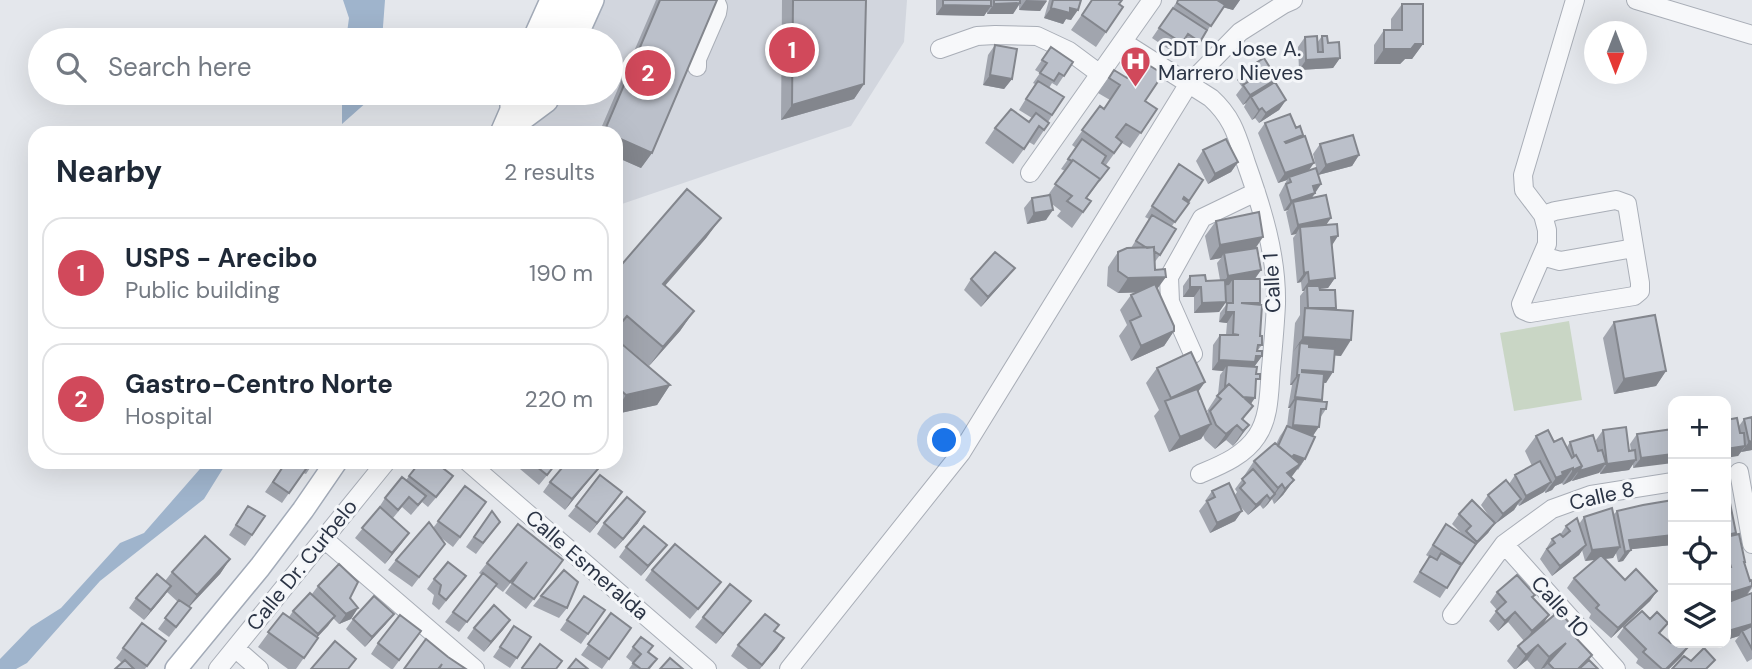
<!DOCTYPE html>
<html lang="en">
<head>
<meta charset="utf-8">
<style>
  :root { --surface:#fff; --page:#f6f6f7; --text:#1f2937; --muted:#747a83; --line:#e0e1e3; --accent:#d1495b }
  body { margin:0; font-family:"DM Sans",sans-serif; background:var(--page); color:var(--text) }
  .controls { position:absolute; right:21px; bottom:21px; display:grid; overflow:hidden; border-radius:14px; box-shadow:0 7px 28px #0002 }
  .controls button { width:63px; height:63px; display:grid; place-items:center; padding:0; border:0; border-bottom:2px solid var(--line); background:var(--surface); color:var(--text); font:35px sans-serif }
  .compass { position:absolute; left:1584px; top:21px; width:63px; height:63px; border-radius:50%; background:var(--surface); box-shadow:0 7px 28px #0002; rotate:180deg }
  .you { position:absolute; left:945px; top:441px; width:24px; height:24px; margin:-18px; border:5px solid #fff; border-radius:50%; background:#1a73e8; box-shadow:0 0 0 10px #1a73e833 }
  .badge { display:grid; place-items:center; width:46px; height:46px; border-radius:50%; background:var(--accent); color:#fff; font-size:23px; font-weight:700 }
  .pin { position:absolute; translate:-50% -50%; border:4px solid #fff; box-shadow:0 2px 7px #0006 }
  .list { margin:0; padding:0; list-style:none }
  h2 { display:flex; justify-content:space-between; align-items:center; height:91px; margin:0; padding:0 28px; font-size:30px }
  h2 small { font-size:23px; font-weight:400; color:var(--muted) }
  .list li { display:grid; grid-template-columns:46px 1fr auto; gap:21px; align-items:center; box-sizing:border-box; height:112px; margin:0 14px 14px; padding:0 14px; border:2px solid var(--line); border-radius:21px }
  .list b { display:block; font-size:26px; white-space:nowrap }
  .list p { margin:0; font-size:23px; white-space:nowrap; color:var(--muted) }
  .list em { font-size:23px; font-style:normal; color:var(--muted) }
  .icon { flex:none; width:38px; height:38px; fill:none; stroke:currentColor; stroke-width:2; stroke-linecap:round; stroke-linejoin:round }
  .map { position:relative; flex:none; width:1752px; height:669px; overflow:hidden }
  .search { position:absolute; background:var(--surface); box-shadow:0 7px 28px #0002; left:28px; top:28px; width:595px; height:77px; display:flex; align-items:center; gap:18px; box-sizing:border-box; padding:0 24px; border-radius:38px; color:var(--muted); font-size:26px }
  .panel { position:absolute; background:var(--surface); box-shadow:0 7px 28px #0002; left:28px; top:126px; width:595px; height:343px; border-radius:21px }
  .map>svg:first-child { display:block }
  .built { fill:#d2d6de }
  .green { fill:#c9d6c5 }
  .water { fill:#9fb4cc }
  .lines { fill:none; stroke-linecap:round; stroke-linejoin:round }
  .minor-casing { stroke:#a9aeb7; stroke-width:20 }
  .major-casing { stroke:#a3abb8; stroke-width:24 }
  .minor { stroke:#f7f8fa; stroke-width:18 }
  .major { stroke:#fff; stroke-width:21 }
  .wall { fill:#a1a5ae }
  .shaded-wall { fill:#83868d }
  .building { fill:#bbc0ca; stroke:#83868d; stroke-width:2 }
  .labels { text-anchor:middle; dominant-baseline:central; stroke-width:6; stroke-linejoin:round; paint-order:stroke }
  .poi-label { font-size:21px; fill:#2b3445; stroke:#f4f6f9; text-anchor:start }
  .street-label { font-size:21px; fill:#2b3445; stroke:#f4f6f9 }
</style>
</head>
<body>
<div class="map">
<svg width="1752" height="669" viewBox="0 0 1752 669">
  <rect width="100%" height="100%" fill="#e4e7ec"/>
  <!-- built -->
  <path class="built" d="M593,0H907L904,42L851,126L616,206V133H519L553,93H611V40H576Z"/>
  <!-- green -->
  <path class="green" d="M1569,321L1582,400L1514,411L1500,333Z"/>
  <!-- water -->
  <path class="water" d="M343,0H385L382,40H346L349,18Z
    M342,93H377L342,124Z
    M206,462H227L204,499L100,581L27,663L16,669H0V659L31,627L61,608L120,543L144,533Z"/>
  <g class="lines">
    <defs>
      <path id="minor" d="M1636,0L1752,35
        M1123,42L1211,98C1233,118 1237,136 1246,163C1262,208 1277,255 1276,304C1275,325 1273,347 1271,368C1269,390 1270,417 1257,436C1244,456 1221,465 1200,474
        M940,49L977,36L995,35L1037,36L1069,51L1100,74
        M697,67V59L717,13L718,7L715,0
        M1030,173L1152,0
        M1543,215L1555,211L1616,200L1627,204L1640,283V291L1634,296L1530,313L1523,310L1521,304L1547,244V230L1543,215L1524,190L1523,175L1575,0
        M1542,256L1560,261L1634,248
        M1193,354L1170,302L1169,277L1202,218L1256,192
        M468,462L707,669
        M1739,472L1752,544
        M324,539L475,669
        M1504,544L1616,669
        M1452,615L1504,544L1552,509L1591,495L1673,482
        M235,648L259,669
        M218,669L386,462
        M789,669L961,453L1188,85L1240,32L1284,4L1293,0"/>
      <path id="major" d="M533,40L551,0
        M553,40L573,0
        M575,40L593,0
        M511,110L527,97L529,93
        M501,133L511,110V93
        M504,133L547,101L550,93
        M176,669L260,567L303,510L336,462"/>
    </defs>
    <!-- minor casing -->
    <use href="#minor" class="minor-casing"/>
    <!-- major casing -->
    <use href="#major" class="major-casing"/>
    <!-- minor -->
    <use href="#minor" class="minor"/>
    <!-- major -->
    <use href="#major" class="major"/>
  </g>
  <!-- wall -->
  <path class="wall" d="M656,0H717L652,153L641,168L616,157V133H599Z
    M782,0H866L864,84L854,99L781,120Z
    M936,0H1047L1040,11L1019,10V5L1013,14H987V11L984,16L936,15Z
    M1049,0H1081L1071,20L1066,19L1063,24L1044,18Z
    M1092,0L1119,4L1123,7L1096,47L1071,30Z
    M1178,0H1240L1233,10L1223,7L1193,52L1181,44L1174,53L1152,38Z
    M1402,4L1423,44L1412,59H1405L1400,64H1374V45L1384,30H1391V19Z
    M1322,36L1340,58L1333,68L1299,70L1298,47L1305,37L1317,43Z
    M995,45L1012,79L1004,89L983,85L988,55Z
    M1051,47L1073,62L1057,86L1052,83L1049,88L1064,97L1048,122L1049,123L1034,145L1029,142L1013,164L985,143L995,128L1029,122L1032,118L1019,110L1035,84L1033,83L1040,73L1035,70Z
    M1139,59L1145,101L1157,109L1130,148L1122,143L1106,165L1109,168L1087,198L1091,201L1072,228L1057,216L1061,211L1052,204L1046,220L1027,224L1024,208L1032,198L1048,195L1065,171L1061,169L1076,148L1072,145L1100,106L1104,109L1110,100L1098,93L1114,70L1126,78Z
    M1245,70L1277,79L1274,82L1286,100L1279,110L1259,123L1255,118L1252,120L1244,107L1246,103L1243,105L1236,95L1242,87L1237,80Z
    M1265,123L1296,128L1303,135L1301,137L1308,171L1321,184L1312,198L1326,225L1332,245L1335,278L1328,288L1320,289V290L1336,308L1334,310L1341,356L1335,355L1326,383L1323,382L1322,400L1320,402L1326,409L1320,418L1305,459L1298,470L1297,469L1291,477L1294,480L1283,495L1274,504L1272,499L1263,509L1260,505L1248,515L1239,505L1242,511L1235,521L1210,533L1199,511L1206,502L1205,501L1212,491L1235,495L1237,492L1235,489L1244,477V476L1254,461L1276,444L1280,436L1287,426L1289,410L1290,408H1288L1292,385H1290L1295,323L1300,315V296L1304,291H1302L1301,282L1297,283L1293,238L1296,234L1291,235L1286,212L1288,210L1284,211L1279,195L1287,180L1278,183L1258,133Z
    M1320,144L1359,155L1352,166L1318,175L1313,154Z
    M1203,150L1238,162L1231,172L1208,184L1196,161Z
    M1179,164L1203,180L1172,226L1160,255L1154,263L1157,289L1174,331L1164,346L1131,361L1119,336L1127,325L1120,310L1131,295L1136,292L1118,293L1107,286L1108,267L1118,252L1131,248L1149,219L1145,217Z
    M1216,221L1255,248L1261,270L1255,279L1260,303L1259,305L1262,345L1257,351L1262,356L1254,367L1256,385L1251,404L1243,420L1249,425L1238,440L1233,446L1226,440L1215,449L1205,440L1203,435L1201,439L1169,452L1154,416L1159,410L1146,383L1157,368L1205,382L1198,392L1207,414L1208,412L1207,411L1218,394L1220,375L1223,371L1212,370L1213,345L1220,335H1226L1227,323L1219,322L1220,313L1226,305V302L1219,312L1194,313V297H1183V286L1190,276L1206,281L1220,280L1217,263L1221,258L1210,260L1205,236Z
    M707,237L665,286L694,311L680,331L649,366L616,338V271Z
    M1007,278L981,307L964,290L971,279Z
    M1614,322L1666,371L1656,386L1614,394L1603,338Z
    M616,339L670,385L657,405L616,414Z
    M1752,417V450L1741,452L1738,456L1739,426L1744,419Z
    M1673,429L1633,468V464L1629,470L1600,474V472L1572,481V480L1563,485L1562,483L1555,486L1552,490L1545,493V491L1519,506L1518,504L1514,510L1495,524V523L1488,533L1472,549L1440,598L1413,582L1429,557L1426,555L1446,524L1463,535L1452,524L1459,514L1491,519L1481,505L1488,495L1509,484L1515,475L1532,466L1525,451L1536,436L1567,447L1570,442L1597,448L1596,440L1603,430L1629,451H1631L1630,444L1637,434Z
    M283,462H314L306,474L303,473L282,503L265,492L285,463Z
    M420,462L446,486L428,507L422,502L411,515L402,507L393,518L409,533L385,564L355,538L378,509L385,498L406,480Z
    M526,462H558L539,485L520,469Z
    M590,479L565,510L543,492L550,482Z
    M465,486L479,513L453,547L440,537L445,544L412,587L388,570L396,560L433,528Z
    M622,492L590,533L568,516L576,506Z
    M1726,493L1736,533L1735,535L1752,588L1747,595L1752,593V659L1747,662L1735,641L1739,636L1726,640V603L1737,599L1726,602Z
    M248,506L265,516L245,546L229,535Z
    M492,511L500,522L476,554L466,547Z
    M1617,511L1672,545L1630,549L1631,550L1623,561L1618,562L1616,553L1613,558L1604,559L1625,580L1657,591L1650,601L1611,638L1589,618L1591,614L1567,588L1574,578L1596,559L1585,561L1582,550L1579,555L1552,576L1540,559L1552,539L1560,535L1566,526L1579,524L1584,517L1613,515Z
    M604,523H638L615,549L597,534Z
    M626,547L659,555L641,576L619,557Z
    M230,559L220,574L189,607L183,619L169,637L158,629L178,602L167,592L144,620L129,608L136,598L165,581L172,572Z
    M487,563L556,570L526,609L505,593L520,572L503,592L495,586L459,632L445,622L482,575L479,573Z
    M652,570L713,592L690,619L645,580Z
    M466,576L439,610L432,604L434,595L427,589L434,579Z
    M318,586L350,598L358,608L351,619L339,624L333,618L317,637L318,638L296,669H288L258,647L283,613L289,617L293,611L312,594Z
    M1497,592L1535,595L1533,598L1549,615L1542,626L1575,637L1589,660L1598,669H1543L1544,668L1542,669H1535L1527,660L1516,669H1514L1507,661L1518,646L1524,641L1508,622L1498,631L1489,621L1497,610L1490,602Z
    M541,596L567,608L559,618L533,606Z
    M584,596L605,610L581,644L560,630Z
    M743,611L716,644L695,627L703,617Z
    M611,613L631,628L602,669L581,655Z
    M353,619L386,624L365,647L346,629Z
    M510,620L484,652L467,638L474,628Z
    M514,626L531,637L510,668L493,657Z
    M1624,627L1660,634L1682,656L1669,669H1644L1636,663L1638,659L1617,637Z
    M421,631L393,669H391L371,654L378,643Z
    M775,631L784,638L760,669H748L731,656L738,645Z
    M166,641L145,669H115L122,663L116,658L123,648Z
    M633,647L648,652L657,659L650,669H629L633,663L626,657Z"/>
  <!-- shaded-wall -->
  <path class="shaded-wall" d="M1026,0L1047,1L1040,11L1019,10Z
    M1218,0H1240L1233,10L1215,5Z
    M1020,3L1013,14H987L994,4Z
    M943,5L991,6L984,16L936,15Z
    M1051,8H1070L1078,10L1071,20L1066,19L1063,24L1044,18Z
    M1415,44H1423L1412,59H1405L1400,64H1374L1384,49Z
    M1340,58L1333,68L1299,70L1306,60Z
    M990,75L1012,79L1004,89L983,85Z
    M1277,79L1270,89L1251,97L1246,103L1243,105L1250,95Z
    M864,84L854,99L781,120L792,105Z
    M1286,100L1279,110L1259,123L1266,113Z
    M1262,108L1255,118L1252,120L1259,110Z
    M616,137L652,153L641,168L616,157Z
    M1359,155L1352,166L1318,175L1326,165Z
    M1238,162L1231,172L1208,184L1215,174Z
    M1314,163L1307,173L1289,177L1287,180L1278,183L1285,173Z
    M1321,184L1308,203L1293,202L1288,210L1284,211L1291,201L1313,186Z
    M1053,210L1046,220L1027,224L1034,213Z
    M721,218L707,237L649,304L663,284Z
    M1331,218L1324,228L1300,227L1296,234L1291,235L1298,225Z
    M1338,236L1331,247V237Z
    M1263,237L1253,252L1224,253L1221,258L1210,260L1220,245Z
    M1015,268L1007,278L981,307L988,297Z
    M1261,270L1253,281L1233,279L1229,285L1221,286L1228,276Z
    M1308,272L1301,282L1297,283L1304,273Z
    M1166,277L1155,292L1118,293L1128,278Z
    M1335,278L1328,288L1307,290V286L1304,291H1302L1309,281Z
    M1190,287H1201L1194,297H1183Z
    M1226,302L1219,312L1194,313L1202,303Z
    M694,311L680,331L649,366L663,347Z
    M1226,312H1234L1227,323L1219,322Z
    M1174,331L1164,346L1131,361L1141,346Z
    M1303,337L1351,340L1341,356L1299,353L1300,343L1293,352Z
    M1256,356H1262L1254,367L1227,365L1223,371L1212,370L1219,360Z
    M1302,370L1333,372L1326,383L1298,381Z
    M1666,371L1656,386L1614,394L1624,379Z
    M1297,375H1299L1292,385H1290Z
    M1205,382L1194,397L1166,404L1171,398Z
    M670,385L657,405L616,414V410L626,395Z
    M1234,396L1255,398L1248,408Z
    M1295,397L1322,400L1315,410L1296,399L1290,408H1288Z
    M1211,424L1201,439L1169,452L1180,437Z
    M1237,425L1226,440L1215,449L1226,434Z
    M1249,425L1238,440L1233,446L1243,431Z
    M1293,425L1319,427L1312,437L1286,435Z
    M1752,441V450L1741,452L1749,442Z
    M1745,446L1738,456L1726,458V449Z
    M1673,454V463L1633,468L1641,458Z
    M1294,455L1305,459L1290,479L1282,484L1268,504L1263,509L1278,488Z
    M1636,460L1629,470L1600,474L1607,464Z
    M1606,463L1599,473L1572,481L1579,471Z
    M1582,466L1571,481L1563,485L1573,470Z
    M1573,468L1562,483L1555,486L1552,490L1545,493L1556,478L1562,472Z
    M598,469L590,479L565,510L572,499Z
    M1294,480L1283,495L1274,504L1285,489Z
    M1551,482L1544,492L1519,506L1526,496Z
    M622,492L615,502L590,533L597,523Z
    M1267,495L1260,505L1248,515L1256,505Z
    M1521,499L1514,510L1495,524L1503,514Z
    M1242,511L1235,521L1210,533L1217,523Z
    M645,512L638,523L615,549L623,539Z
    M1495,523L1488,533L1469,552L1477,542Z
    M409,533L402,543L385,564L392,553Z
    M1673,535L1672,545L1624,550L1629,540Z
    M667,545L659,555L641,576L648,566Z
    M1586,545L1579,555L1552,576L1560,566Z
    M1620,547L1613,558L1585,561L1592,550Z
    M1631,550L1623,561L1618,562L1625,552Z
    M230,559L220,574L186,610L197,595Z
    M171,586L164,596L144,620L151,610Z
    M1752,586L1746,596L1726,602V594Z
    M1657,591L1650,601L1611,638L1618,628Z
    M751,601L743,611L716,644L723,634Z
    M358,608L351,619L339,624L346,614Z
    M1515,612L1508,622L1498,631L1505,621Z
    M394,614L386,624L365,647L372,637Z
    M1549,615L1542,626L1525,641L1532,631Z
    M335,616L328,626L311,644L318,634Z
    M510,620L503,630L484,652L491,642Z
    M1752,624V632L1742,631L1739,636L1726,640V634L1728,631Z
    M784,638L777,649L759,669L762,665Z
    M1566,643L1544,668L1541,669L1549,657Z
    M1538,645L1527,660L1516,669L1526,655Z
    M1689,646L1682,656L1669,669H1666Z"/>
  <!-- building -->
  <path class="building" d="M660,0H717L652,153L616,137V133L604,132Z
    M793,0H866L864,84L792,105Z
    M943,0H991V6L943,5Z
    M994,0H1020V3L994,4Z
    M1053,0H1081L1078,10L1070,8V13L1051,8Z
    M1092,0H1122L1119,4L1123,7L1106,32L1082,15Z
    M1178,0H1217L1225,5L1211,26L1177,3Z
    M1402,4H1423V44H1415L1411,49H1384V30H1402Z
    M1173,8L1207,30L1200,42L1188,34L1182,43L1159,28Z
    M1317,36L1318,52H1323L1322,36H1327L1328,43L1339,42L1340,58L1306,60L1305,37Z
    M995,45L1017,49L1012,79L990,75Z
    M1051,47L1073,62L1064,76L1059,73L1054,81L1040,73L1047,63L1042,60Z
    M1264,58L1277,79L1250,95L1243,85L1251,80L1245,70Z
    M1139,59L1163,74L1145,101L1157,109L1141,133L1126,124L1116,137L1122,142L1114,153L1082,130L1100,106L1104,109L1120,85L1109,78L1114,70L1127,78Z
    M1038,81L1064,97L1052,115L1026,99Z
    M1275,82L1286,100L1266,113L1262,108L1259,110L1251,97Z
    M1011,109L1029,122L1036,113L1049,123L1044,130L1039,126L1024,149L995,128Z
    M1290,114L1296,128L1300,126L1303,135L1285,142L1286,143L1305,136L1314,163L1285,173L1265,123Z
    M1353,135L1359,155L1326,165L1320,144Z
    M1082,139L1106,156L1102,163L1109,168L1099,181L1100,179L1073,160L1072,161L1068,159Z
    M1226,139L1238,162L1215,174L1203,150Z
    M1073,160L1100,179L1086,198L1091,201L1083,212L1067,201L1072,196L1055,184Z
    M1179,164L1203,180L1189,201L1184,197L1183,199L1189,203L1175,222L1152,206Z
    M1316,168L1321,184L1313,186L1315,193L1291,201L1286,184L1291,182L1289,177Z
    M687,189L721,218L663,284L694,311L663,347L627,316L616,329V271Z
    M1050,195L1053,210L1034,213L1032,198Z
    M1326,195L1331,218L1298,225L1293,202Z
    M1259,212L1263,237L1220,245L1216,221Z
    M1152,215L1176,229L1160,255L1154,251V247L1147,248L1136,241Z
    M1337,224L1338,236L1331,237L1335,278L1309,281L1308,272L1304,273L1300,227Z
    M1154,247L1155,270L1165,269L1166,277L1128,278L1118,271V252L1127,248Z
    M1257,248L1261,270L1228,276L1224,253Z
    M995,252L1015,268L988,297L971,279Z
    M1205,275L1206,281L1225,280L1226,302L1202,303L1201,287H1190V276Z
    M1233,279H1260V303H1241L1262,305L1260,336H1262V345H1258L1257,351H1262V356H1256L1255,362L1219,360L1220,335H1239L1233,334L1234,312H1226L1227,303H1233Z
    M1155,284L1174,326V331L1141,346L1130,321L1141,316L1131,295Z
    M1307,286H1319L1320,290H1335L1336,308H1308Z
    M1305,308L1353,311L1351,340L1303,337Z
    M1655,315L1666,371L1624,379L1614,322Z
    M616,339L670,385L626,395L616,386Z
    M1300,343L1309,344V347L1335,349L1333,372L1302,370V372L1324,374L1322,400L1295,397L1299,375H1297Z
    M1191,352L1205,382L1171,398L1157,368Z
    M1227,365L1257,367L1256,374H1260V379H1256L1255,398L1243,397L1229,384L1225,387Z
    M1229,384L1253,406L1242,419L1249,425L1243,431L1237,425L1226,434L1216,425L1210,411L1221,399L1217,396Z
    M1197,389L1211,424L1180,437L1165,401Z
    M1296,399L1327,402L1326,409H1321L1319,427L1293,425Z
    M1752,417V441L1749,442L1744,419Z
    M1737,418L1740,433H1744L1745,446L1726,449V420Z
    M1287,426L1315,437L1305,459L1294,455L1292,457L1278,446Z
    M1626,427L1629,451L1635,450L1636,460L1607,464L1603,430Z
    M1673,429V454L1641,458L1637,434Z
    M1548,430L1554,442L1562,438L1572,458L1576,455L1582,466L1573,470V468L1562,472L1563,475L1556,478L1536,436Z
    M1593,435L1598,451L1602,450L1606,463L1579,471L1582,466L1576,455L1574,456L1570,442Z
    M1275,443L1300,464L1287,473L1294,480L1285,489L1282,484L1278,488L1254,461Z
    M1540,461L1551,482L1526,496L1515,475Z
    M286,462H302L308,466L289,493L273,482Z
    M420,462H435L453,476L436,497L409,476Z
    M531,462H557L547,475Z
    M567,462H589L598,469L572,499L550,482Z
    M1253,469L1275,494L1270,499L1267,495L1256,505L1240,488L1245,483L1242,479Z
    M600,475L622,492L597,523L576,506Z
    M402,477L426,496L418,505L409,497L398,510L385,498Z
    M1506,480L1521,499L1503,514L1488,495Z
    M1229,483L1242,511L1217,523L1207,501L1215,497L1212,491Z
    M465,486L486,502L460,537L438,521Z
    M1726,493H1728L1736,533L1726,535Z
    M627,497L645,512L623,539L604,523Z
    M1472,500L1495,523L1477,542L1466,531L1471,526L1459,514Z
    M1673,500V535L1629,540L1631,550L1625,552L1617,511L1643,505Z
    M248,506L265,516L252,535L236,525Z
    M380,507L409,533L392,553L362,528Z
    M1612,508L1620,547L1592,550L1584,517Z
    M492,511L500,522L483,543L474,537Z
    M1577,518L1586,545L1560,566L1547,549L1555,543L1552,539L1560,534L1563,537L1570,531L1566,526Z
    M429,522L445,544L419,577L396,560Z
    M518,524L563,560L534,599L512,583L527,562L510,582L487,563Z
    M1446,524L1476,544L1462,564L1433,545Z
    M644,526L667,545L648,566L626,547Z
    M1739,534L1745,562H1744L1750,581L1752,580V586L1726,594V568L1731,567L1730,564L1726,566V537Z
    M205,536L230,559L197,595L172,572Z
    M675,544L721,582L698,609L652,570Z
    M1441,553L1461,565L1447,588L1420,572L1430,556L1437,560Z
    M1601,555L1625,580L1636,569L1657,591L1618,628L1596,608L1599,605L1574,578Z
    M448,562L466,576L446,600L439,594L441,585L434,579Z
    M339,564L358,582L350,598L358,608L346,614L318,586Z
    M564,570L578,582L567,608L541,596Z
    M483,573L497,584L467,622L453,612Z
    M157,574L171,586L151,610L136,598Z
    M1517,575L1535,595L1532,597L1549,615L1532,631L1515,612L1505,621L1496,611L1506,602L1497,592Z
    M730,584L751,601L723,634L703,617Z
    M310,593L335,616L318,634L293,611Z
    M1752,593V624L1728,631L1726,626V603Z
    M374,596L394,614L372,637L353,619Z
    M584,596L605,610L588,634L567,620Z
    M179,600L191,608L176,627L165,618Z
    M494,605L510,620L491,642L474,628Z
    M1559,611L1578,633L1574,636L1592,655L1578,669H1554L1548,663L1566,643L1549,657L1538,645L1526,655L1518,646Z
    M1642,611L1650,619L1657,612L1668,623L1659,633L1671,643L1673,641V643H1685L1689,646L1666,669H1662L1643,652L1646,649L1624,627Z
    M283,613L318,638L304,658L268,632Z
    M611,613L631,628L609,659L588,644Z
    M765,614L779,625L774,631L784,638L762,665L738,645Z
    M400,615L421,631L399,660L378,643Z
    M142,623L166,641L147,666L123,648Z
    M514,626L531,637L517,658L500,647Z
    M1752,626V649L1742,631Z
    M641,637L653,646L648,652L657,659L648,669H641L633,663L641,654L633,647Z
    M426,639L448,657L466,669H439L442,664L438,669H404Z
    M335,641L356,659L348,669H311Z
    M540,644L562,661L556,669H523L522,668Z
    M1704,648L1715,660L1706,669H1672L1684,656L1691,661Z
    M670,658L683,669H660Z
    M576,659L588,669H568Z
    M125,660L134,669H115Z
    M1589,660L1598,669H1579Z"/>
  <!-- icons -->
  <defs>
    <symbol id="hospital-pin" viewBox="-11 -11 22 30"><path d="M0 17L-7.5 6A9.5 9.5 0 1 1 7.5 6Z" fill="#d1495b" stroke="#f4f6f9"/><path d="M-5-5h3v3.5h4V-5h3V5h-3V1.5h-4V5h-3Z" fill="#fff"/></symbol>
  </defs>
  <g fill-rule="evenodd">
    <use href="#hospital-pin" x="1118" y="44" width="35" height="47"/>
  </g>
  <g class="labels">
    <!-- poi labels -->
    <g class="poi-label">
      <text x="1158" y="49">CDT Dr Jose A.<tspan x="1158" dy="24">Marrero Nieves</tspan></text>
    </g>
    <!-- street labels -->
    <g class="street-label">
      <text transform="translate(1272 283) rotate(-93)">Calle 1</text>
      <text transform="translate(1602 496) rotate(-13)">Calle 8</text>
      <text transform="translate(302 565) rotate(-51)">Calle Dr. Curbelo</text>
      <text transform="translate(587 565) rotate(41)">Calle Esmeralda</text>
      <text transform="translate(1560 607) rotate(48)">Calle 10</text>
    </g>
  </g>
</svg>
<div class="controls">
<button>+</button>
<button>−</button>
<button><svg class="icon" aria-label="locate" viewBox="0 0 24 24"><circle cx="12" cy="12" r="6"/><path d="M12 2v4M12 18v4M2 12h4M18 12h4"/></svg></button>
<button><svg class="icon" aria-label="layers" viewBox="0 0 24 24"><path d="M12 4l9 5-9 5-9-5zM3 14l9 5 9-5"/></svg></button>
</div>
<svg class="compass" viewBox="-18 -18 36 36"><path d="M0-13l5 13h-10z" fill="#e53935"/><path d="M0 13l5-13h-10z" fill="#747a83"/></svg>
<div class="you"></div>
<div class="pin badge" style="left:792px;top:50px">1</div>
<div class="pin badge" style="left:648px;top:73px">2</div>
<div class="search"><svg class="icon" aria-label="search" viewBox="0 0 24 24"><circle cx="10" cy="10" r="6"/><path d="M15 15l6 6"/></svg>Search here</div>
<section class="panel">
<h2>Nearby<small>2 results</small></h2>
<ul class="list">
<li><span class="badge">1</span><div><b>USPS - Arecibo</b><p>Public building</p></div><em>190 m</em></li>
<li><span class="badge">2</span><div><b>Gastro-Centro Norte</b><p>Hospital</p></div><em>220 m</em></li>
</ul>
</section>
</div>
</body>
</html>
